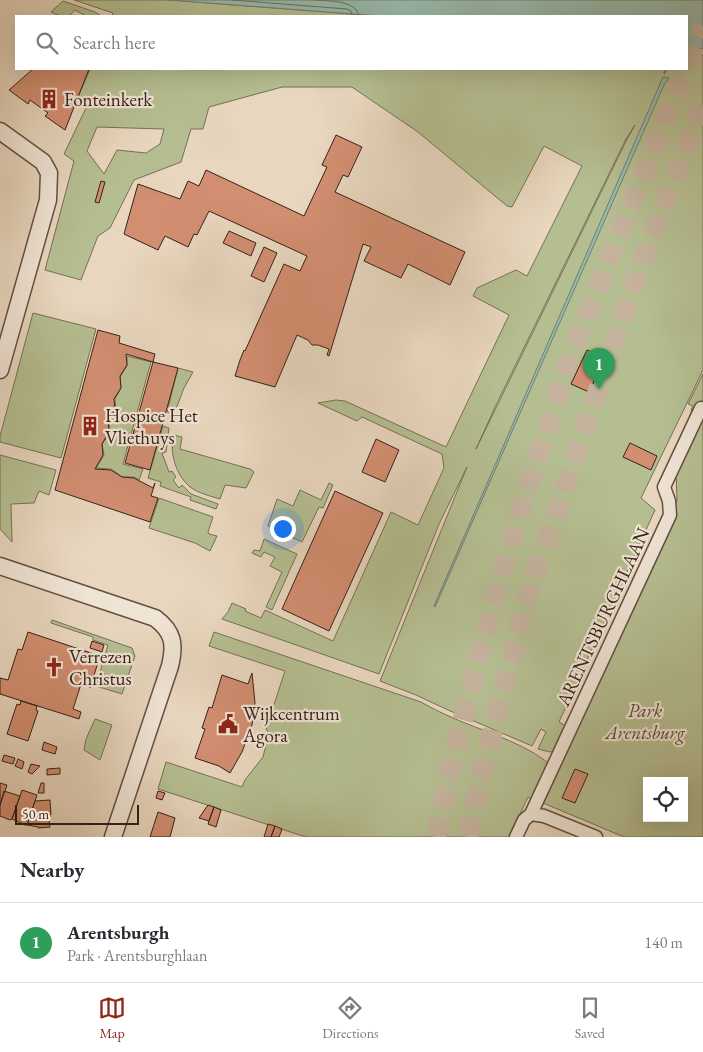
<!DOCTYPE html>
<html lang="en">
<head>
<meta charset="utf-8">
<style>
  :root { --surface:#fff; --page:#f2f2f3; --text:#2b2b33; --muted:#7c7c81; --line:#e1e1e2; --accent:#8f2418 }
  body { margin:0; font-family:"EB Garamond",serif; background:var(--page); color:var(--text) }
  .controls { position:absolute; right:15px; bottom:15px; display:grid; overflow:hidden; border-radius:0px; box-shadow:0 5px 20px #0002 }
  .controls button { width:45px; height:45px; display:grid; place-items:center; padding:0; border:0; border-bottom:1px solid var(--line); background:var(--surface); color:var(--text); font:25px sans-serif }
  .scale { position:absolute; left:15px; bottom:12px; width:124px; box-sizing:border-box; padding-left:5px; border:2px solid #362219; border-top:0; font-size:14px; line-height:18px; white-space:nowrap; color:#362219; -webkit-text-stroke:4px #f0e4d5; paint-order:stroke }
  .you { position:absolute; left:282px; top:528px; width:18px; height:18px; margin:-12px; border:4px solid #fff; border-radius:50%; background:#1a73e8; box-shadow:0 0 0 8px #1a73e833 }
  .badge { display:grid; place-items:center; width:32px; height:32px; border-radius:50%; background:var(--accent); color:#fff; font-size:16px; font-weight:700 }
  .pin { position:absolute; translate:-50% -41px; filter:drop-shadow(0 1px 2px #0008) }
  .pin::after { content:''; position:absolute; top:26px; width:18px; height:15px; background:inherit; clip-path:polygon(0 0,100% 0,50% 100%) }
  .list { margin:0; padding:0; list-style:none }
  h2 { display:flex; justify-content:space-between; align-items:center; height:65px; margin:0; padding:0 20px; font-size:21px }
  h2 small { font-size:16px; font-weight:400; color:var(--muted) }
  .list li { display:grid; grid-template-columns:32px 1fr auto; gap:15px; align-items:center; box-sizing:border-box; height:80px; padding:0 20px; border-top:1px solid var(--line) }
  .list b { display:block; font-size:19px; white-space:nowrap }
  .list p { margin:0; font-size:16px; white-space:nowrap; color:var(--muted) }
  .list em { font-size:16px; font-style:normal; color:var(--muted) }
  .icon { flex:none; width:28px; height:28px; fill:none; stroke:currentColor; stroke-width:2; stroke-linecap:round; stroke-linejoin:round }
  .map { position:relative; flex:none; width:703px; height:837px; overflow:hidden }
  .search { position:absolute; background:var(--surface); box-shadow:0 5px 20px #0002; left:15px; right:15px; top:15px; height:55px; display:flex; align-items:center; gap:12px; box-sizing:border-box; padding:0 18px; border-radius:0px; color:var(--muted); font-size:19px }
  .sheet { height:145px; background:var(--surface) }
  nav { display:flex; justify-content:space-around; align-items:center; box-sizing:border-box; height:70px; border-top:1px solid var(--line); background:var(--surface); font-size:14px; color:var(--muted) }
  nav a { display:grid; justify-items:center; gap:2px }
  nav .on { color:var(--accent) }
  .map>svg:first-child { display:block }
  .green { fill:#b5be91; stroke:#767055; fill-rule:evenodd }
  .water { fill:#98baab; stroke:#717d71 }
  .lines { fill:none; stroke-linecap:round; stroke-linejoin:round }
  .shore { stroke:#676e62; stroke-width:1 }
  .building { fill:#d28e71; stroke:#362219 }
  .primary-tunnel { stroke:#c4b29d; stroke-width:20; stroke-dasharray:20 10; stroke-linecap:butt }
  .minor-casing { stroke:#624f42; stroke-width:15 }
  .tertiary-casing { stroke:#624f42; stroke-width:19 }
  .minor { stroke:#f0e4d5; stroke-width:12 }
  .tertiary { stroke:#f0e4d5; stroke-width:16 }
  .labels { text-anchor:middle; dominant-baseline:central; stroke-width:4.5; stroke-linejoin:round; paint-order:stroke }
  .poi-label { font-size:19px; fill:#362219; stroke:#f0e4d5; text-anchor:start }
  .street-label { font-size:19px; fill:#362219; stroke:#f0e4d5 }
  .park-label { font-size:19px; font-style:italic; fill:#564937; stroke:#f0e4d5 }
</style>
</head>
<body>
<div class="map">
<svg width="703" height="837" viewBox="0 0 703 837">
  <rect width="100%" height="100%" fill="#e8d6be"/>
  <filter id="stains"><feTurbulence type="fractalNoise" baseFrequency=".004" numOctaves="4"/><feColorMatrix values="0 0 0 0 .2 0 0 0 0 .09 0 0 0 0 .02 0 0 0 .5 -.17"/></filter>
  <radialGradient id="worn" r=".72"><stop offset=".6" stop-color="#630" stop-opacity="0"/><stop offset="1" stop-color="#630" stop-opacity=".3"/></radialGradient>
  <!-- green -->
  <path class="green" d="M74,0H169L379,16H112L113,13Z
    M63,1L95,12L101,16H86L75,10L69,16H60L51,12Z
    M687,52L703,55V370L641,498L655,510L559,722L566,726L554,751L550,752L538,749L546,732L541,729L532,746L448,710L416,695L380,681L467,467L439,524L379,674L222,619L228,612L232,603L246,609L245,611L261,618L265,610L333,641L391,512L418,525L444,468L442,454L362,417L357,421L318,403L336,400L345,401L446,447L509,315L473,296L477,288L516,270L527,276L582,166L544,146L512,207L507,206L418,132L352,87H282L209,107L203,129H191L181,162L134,180L110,228L98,236L81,280L45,270L74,161L64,154L86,108L79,105L82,99L78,97L90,69H665L664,74L668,69H687ZM635,125L627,139L476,449L496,405L626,139ZM97,127L164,129L160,144L146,153L117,150L104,174L87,151Z
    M33,313L96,329L61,458L0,442V436Z
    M127,356L151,362L123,464L143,469L139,480L134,477H122L111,469L96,468L104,455L102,444L110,433L109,421L116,410L115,399L121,388L120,377L127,366Z
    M178,368L193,372L184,388L174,414L167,412Z
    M703,374V837H624L543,803L667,537L677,499L676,473L701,421L691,410L693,406L688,404ZM647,781H684V818H647Z
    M163,426L169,428L166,452L162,453L169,472L172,471L176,477L173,480L179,488L182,485L191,494L218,504L216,509L190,500L191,497L160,486L161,482L148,478Z
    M173,435L182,437L180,449L250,469L254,472L246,488L225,485L220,499C210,496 198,493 190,487C175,474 170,453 173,435Z
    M0,455L56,470L49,495L39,491L34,503L11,504L12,542L0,529Z
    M329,483L333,485L323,508L319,507L302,542L268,526L277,499L293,506L300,490L321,500Z
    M159,498L213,517L208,532L209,534L217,536L210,551L195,543L149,528Z
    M264,539L297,554L272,610L266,607L282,572L270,566L275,557L264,552L261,557L252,553L254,550L260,551Z
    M52,620L132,648L135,656L122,694L96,686L108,645L93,640V637L51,623Z
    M214,632L421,702C431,708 442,713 453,718C480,730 527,744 549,764L531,799L528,797L509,837H306L158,789L166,762L242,787L245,780L263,757L269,733L266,729L285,671L209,646Z
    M95,719L112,725L100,760L84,750L86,739Z"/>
  <!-- water -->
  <path class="water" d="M169,0H703V49L689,48L687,52V16H379Z
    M663,77L669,78L664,85L435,607L434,606Z"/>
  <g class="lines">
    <!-- shore -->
    <path class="shore" d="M232,0L347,9L351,11L352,16
      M314,0C328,1 357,0 359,16"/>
  </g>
  <!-- building -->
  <path class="building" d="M33,69H89L65,130L45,116L48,113L30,100L28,104L9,90Z
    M336,135L362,147L348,177L343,175L335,192L465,252L450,285L408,264L401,278L364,261L371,247L363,244L329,356L327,355L329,349L318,345H312L308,340L297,335L275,387L235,376L240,360L244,350L245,351L284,264L300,271L307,256L209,211L197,235L194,234L188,247L165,236L158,250L124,234L138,184L180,199L188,181L199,186L206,170L304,216L327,167L322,165Z
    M101,181L105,182L99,203L95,202Z
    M229,231L256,243L251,256L223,243Z
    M264,247L277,253L264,282L251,276Z
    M98,330L120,336L119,343L155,354L153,362L126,354L127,365L120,376L121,388L114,399L115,410L108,421L109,432L102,444L103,455L95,469L111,470L122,477L134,478L153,488L155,483L151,496L158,498L150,522L55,490Z
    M587,350L605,358L589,392L571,384Z
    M153,362L178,368L150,470L125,463Z
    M376,439L399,450L385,482L362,472Z
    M630,443L657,456L651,470L623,457Z
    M335,491L383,513L329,631L282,609Z
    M28,632L100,656L90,688V684L82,681L73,709L81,712L79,719L0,694V678L8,680L18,649L22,650Z
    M92,641L104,645L102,652L90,648Z
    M252,673L255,703L252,725L242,752L230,773L219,766L195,758L205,729L202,728L209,707L212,708L222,675L248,684Z
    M21,701L37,706L36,710L38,711L28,741L7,734L17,704L20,705Z
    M44,742L57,747L55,754L42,750Z
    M4,755L15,758L13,764L2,761Z
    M18,759L24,762L22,769L15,766Z
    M31,764L40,766L32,774L28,772Z
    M60,768V774L47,775V769Z
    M575,769L588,774L575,803L562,798Z
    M0,783L7,785L0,805Z
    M41,783H44V793H38Z
    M22,790L37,795L27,825H25L12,819Z
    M4,791L20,796L12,819L10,820L0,816V805Z
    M158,791L165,793L162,800L156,798Z
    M50,800L51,815L48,814L50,827L38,828V827L27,825L35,801Z
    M208,805L214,807L209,821L199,818Z
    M214,807L221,810L216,827L208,824Z
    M158,812L175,818L170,837H150Z
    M268,824L275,826L271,837H264Z
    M275,826L282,829L279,837H271Z"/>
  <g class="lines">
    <!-- primary-tunnel -->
    <path class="primary-tunnel" d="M687,65L703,26
      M436,837L454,754L483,641L510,545L566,368L685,69
      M468,837L477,791L527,599L643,259L703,104"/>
    <defs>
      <path id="minor" d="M531,814L544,816L596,837
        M516,837L524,820L531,814L670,515L669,501L664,487L701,408"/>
      <path id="tertiary" d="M0,131L43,162L49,173L48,200L0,370
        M0,566L155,618C174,632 175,645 170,666L113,837"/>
    </defs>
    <!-- minor casing -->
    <use href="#minor" class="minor-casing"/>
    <!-- tertiary casing -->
    <use href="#tertiary" class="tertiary-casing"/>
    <!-- minor -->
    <use href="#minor" class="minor"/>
    <!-- tertiary -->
    <use href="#tertiary" class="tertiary"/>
  </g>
  <!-- icons -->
  <defs>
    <symbol id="building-bare" viewBox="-9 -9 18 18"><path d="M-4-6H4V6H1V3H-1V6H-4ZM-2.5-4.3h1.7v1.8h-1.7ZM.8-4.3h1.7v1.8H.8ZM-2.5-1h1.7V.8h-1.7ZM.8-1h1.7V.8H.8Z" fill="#8f2418" stroke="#f0e4d5" stroke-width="2.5" paint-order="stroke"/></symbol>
    <symbol id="church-bare" viewBox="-9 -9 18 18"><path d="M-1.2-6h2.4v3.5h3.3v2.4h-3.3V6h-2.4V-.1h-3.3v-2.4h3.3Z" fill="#8f2418" stroke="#f0e4d5" stroke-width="2.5" paint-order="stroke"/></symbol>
    <symbol id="civic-bare" viewBox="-9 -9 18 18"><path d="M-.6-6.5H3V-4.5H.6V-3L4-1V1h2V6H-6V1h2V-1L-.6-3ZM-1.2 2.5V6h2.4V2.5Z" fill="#8f2418" stroke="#f0e4d5" stroke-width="2.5" paint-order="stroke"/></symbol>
  </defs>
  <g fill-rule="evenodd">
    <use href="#building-bare" x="35" y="85" width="28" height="28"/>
    <use href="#building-bare" x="76" y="412" width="28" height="28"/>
    <use href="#church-bare" x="40" y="653" width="28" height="28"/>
    <use href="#civic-bare" x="214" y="710" width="28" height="28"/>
  </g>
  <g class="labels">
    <!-- poi labels -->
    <g class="poi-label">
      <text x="64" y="99">Fonteinkerk</text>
      <text x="105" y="415">Hospice Het<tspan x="105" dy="22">Vliethuys</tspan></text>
      <text x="69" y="656">Verrezen<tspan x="69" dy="22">Christus</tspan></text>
      <text x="243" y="713">Wijkcentrum<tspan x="243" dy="22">Agora</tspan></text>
    </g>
    <!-- street labels -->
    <g class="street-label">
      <text transform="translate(603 617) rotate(-65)">ARENTSBURGHLAAN</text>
    </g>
    <!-- park labels -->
    <g class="park-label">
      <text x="645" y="710">Park<tspan x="645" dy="22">Arentsburg</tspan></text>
    </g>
  </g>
  <rect width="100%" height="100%" filter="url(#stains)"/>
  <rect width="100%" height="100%" fill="url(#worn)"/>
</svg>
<div class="controls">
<button><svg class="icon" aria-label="locate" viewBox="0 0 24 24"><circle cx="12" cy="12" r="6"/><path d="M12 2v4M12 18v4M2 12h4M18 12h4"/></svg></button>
</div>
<div class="scale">50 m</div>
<div class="you"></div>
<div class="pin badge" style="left:599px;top:389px;background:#2e9e5b">1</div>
<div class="search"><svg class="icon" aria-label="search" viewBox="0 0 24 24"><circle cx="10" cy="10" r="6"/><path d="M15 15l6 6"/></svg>Search here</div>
</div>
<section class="sheet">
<h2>Nearby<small></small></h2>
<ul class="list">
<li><span class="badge" style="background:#2e9e5b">1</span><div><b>Arentsburgh</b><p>Park · Arentsburghlaan</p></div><em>140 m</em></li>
</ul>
</section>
<nav>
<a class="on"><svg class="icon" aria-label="map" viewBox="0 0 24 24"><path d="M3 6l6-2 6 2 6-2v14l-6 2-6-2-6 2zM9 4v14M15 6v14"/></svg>Map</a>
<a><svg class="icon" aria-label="directions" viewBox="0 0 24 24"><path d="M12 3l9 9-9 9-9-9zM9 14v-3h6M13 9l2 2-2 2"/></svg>Directions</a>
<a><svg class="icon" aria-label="saved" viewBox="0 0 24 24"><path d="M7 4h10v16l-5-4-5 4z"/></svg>Saved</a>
</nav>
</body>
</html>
